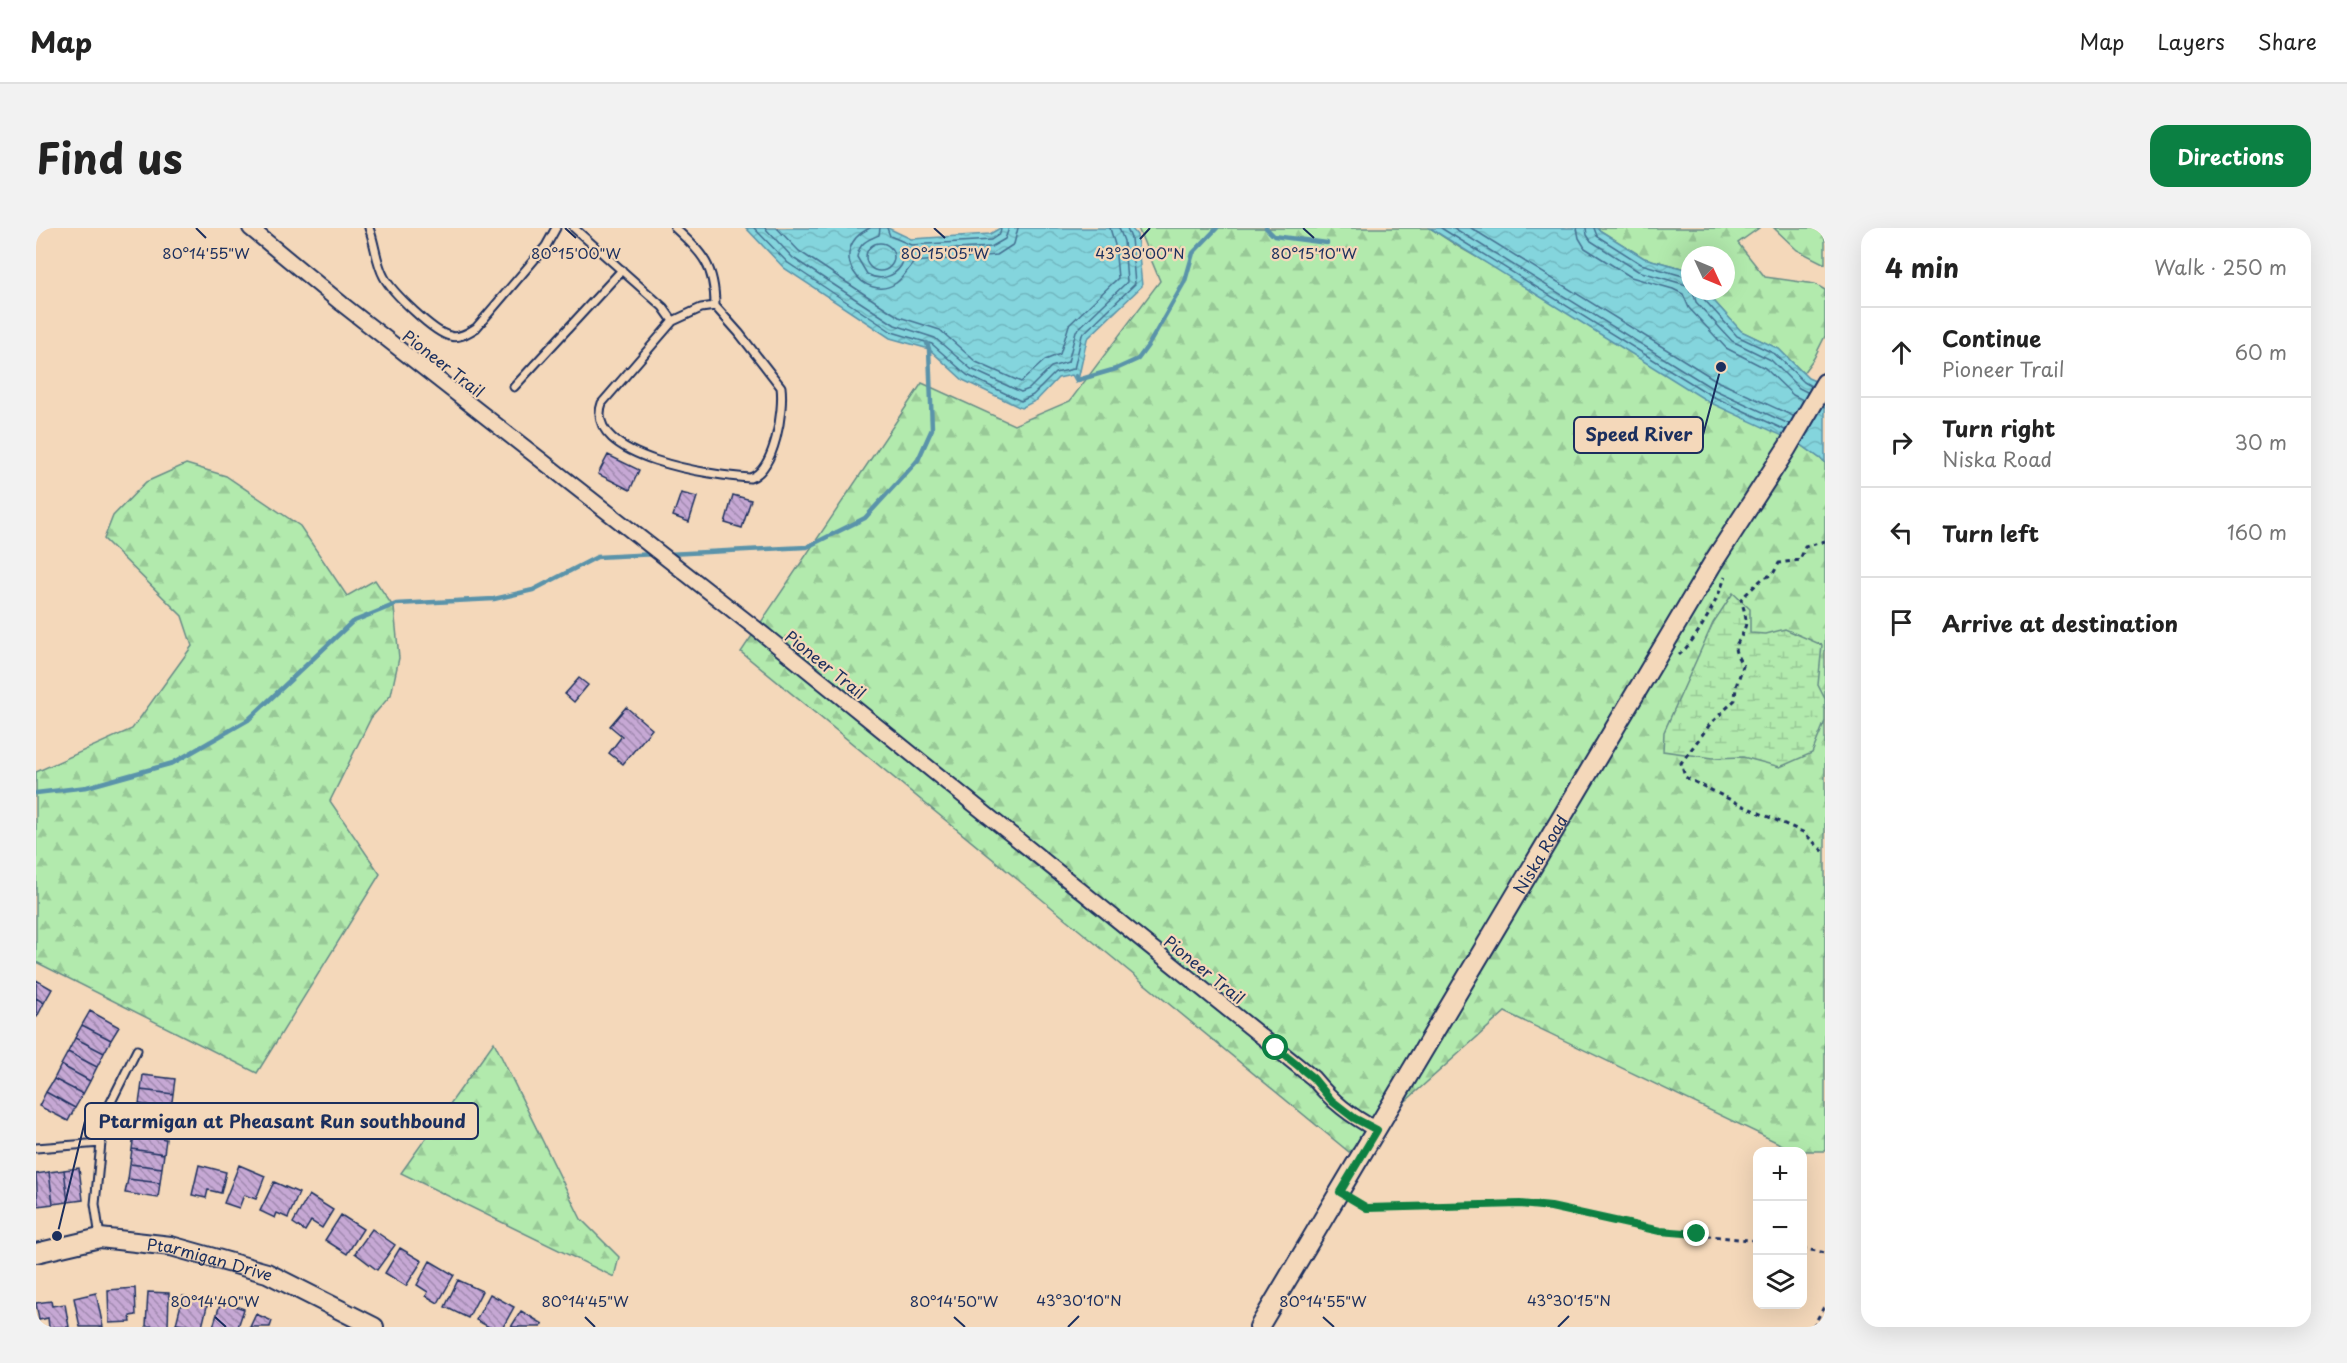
<!DOCTYPE html>
<html lang="en">
<head>
<meta charset="utf-8">
<style>
  :root { --surface:#fff; --page:#f2f2f2; --text:#222; --muted:#767676; --line:#e0e0e0; --accent:#0b8043 }
  body { margin:0; font-family:"Playpen Sans",sans-serif; background:var(--page); color:var(--text) }
  .controls { position:absolute; right:18px; bottom:18px; display:grid; overflow:hidden; border-radius:12px; box-shadow:0 6px 24px #0002 }
  .controls button { width:54px; height:54px; display:grid; place-items:center; padding:0; border:0; border-bottom:2px solid var(--line); background:var(--surface); color:var(--text); font:30px sans-serif }
  .compass { position:absolute; left:1645px; top:18px; width:54px; height:54px; border-radius:50%; background:var(--surface); box-shadow:0 6px 24px #0002; rotate:134deg }
  .stop { position:absolute; width:18px; height:18px; margin:-14px; border:4px solid #0b8043; border-radius:50%; background:#fff }
  .stop.end { background:#0b8043; border-color:#fff; box-shadow:0 2px 6px #0008 }
  .list { margin:0; padding:0; list-style:none }
  h2 { display:flex; justify-content:space-between; align-items:center; height:78px; margin:0; padding:0 24px; font-size:26px }
  h2 small { font-size:20px; font-weight:400; color:var(--muted) }
  .list li { display:grid; grid-template-columns:39px 1fr auto; gap:18px; align-items:center; box-sizing:border-box; height:90px; padding:0 24px; border-top:2px solid var(--line) }
  .list b { display:block; font-size:22px; white-space:nowrap }
  .list p { margin:0; font-size:20px; white-space:nowrap; color:var(--muted) }
  .list em { font-size:20px; font-style:normal; color:var(--muted) }
  .icon { flex:none; width:33px; height:33px; fill:none; stroke:currentColor; stroke-width:2; stroke-linecap:round; stroke-linejoin:round }
  .map { position:relative; flex:none; width:1789px; height:1099px; overflow:hidden; border-radius:18px }
  header { display:flex; align-items:center; gap:36px; box-sizing:border-box; height:84px; padding:0 30px; background:var(--surface); border-bottom:2px solid var(--line) }
  header strong { font-size:28px }
  nav { display:flex; gap:33px; margin-inline-start:auto; font-size:21px }
  .intro { display:flex; align-items:center; justify-content:space-between; box-sizing:border-box; height:144px; padding:0 36px }
  h1 { margin:0; font-size:42px }
  .button { padding:15px 27px; border-radius:18px; background:var(--accent); color:#fff; font-size:21px; font-weight:700 }
  main { display:flex; gap:36px; padding:0 36px }
  aside { flex:1; background:var(--surface); border-radius:18px; box-shadow:0 6px 24px #0002 }
  .map>svg:first-child { display:block }
  .forest { fill:url(#forest-firs); stroke:#668c86; stroke-width:1.5 }
  .wetland { fill:url(#wetland-marsh); stroke:#668c86; stroke-width:1.5 }
  .water { fill:url(#water-waves); stroke:#5a93aa; stroke-width:1.5 }
  .lines { fill:none; stroke-linecap:round; stroke-linejoin:round }
  .shore { stroke:#457191; stroke-width:1.5 }
  .stream { stroke:#5a93aa; stroke-width:4.5 }
  .building { fill:url(#building-back-hatch); stroke:#1b2f5e; stroke-width:1.5 }
  .service-casing { stroke:#1b2f5e; stroke-width:11 }
  .minor-casing { stroke:#1b2f5e; stroke-width:18 }
  .tertiary-casing { stroke:#1b2f5e; stroke-width:22 }
  .path { stroke:#1b2f5e; stroke-width:3; stroke-dasharray:4.5 4.5; stroke-linecap:butt }
  .service { stroke:#f4d8ba; stroke-width:7 }
  .minor { stroke:#f4d8ba; stroke-width:14 }
  .tertiary { stroke:#f4d8ba; stroke-width:18 }
  .route { stroke:#0b8043; stroke-width:8 }
  .ticks { fill:none; stroke:#1b2f5e; stroke-width:2 }
  .labels { text-anchor:middle; dominant-baseline:central; stroke-width:4.5; stroke-linejoin:round; paint-order:stroke }
  .street-label { font-size:16px; fill:#1b2f5e; stroke:#f4d8ba }
  .ticks-label { font-size:15px; text-anchor:middle; fill:#1b2f5e; stroke:#f4d8ba; stroke-width:4.5; stroke-linejoin:round; paint-order:stroke }
  .leader { fill:none; stroke:#1b2f5e; stroke-width:2 }
  .callout-dot { fill:#1b2f5e; stroke:#f4d8ba; stroke-width:2 }
  .callout { fill:#f4d8ba; stroke:#1b2f5e; stroke-width:2 }
  .callout-label { font-size:18px; text-anchor:middle; font-weight:bold; fill:#1b2f5e }
</style>
</head>
<body>
<header>
<strong>Map</strong>
<nav><a>Map</a><a>Layers</a><a>Share</a></nav>
</header>
<div class="intro"><h1>Find us</h1><a class="button">Directions</a></div>
<main>
<div class="map">
<svg width="1789" height="1099" viewBox="0 0 1789 1099">
  <defs>
    <pattern id="forest-firs" width="22" height="20" patternUnits="userSpaceOnUse" patternTransform="scale(1.5)"><rect width="22" height="20" fill="#b2eaad"/><path d="M5 1l3.5 6h-7zM16 11l3.5 6h-7z" fill="#98c997"/></pattern>
    <pattern id="wetland-marsh" width="20" height="14" patternUnits="userSpaceOnUse" patternTransform="scale(1.5)"><rect width="20" height="14" fill="#b2eaad"/><path d="M1 5h8M5 5V1M11 12h8M15 12V8" fill="none" stroke="#98c997"/></pattern>
    <pattern id="water-waves" width="16" height="10" patternUnits="userSpaceOnUse" patternTransform="scale(1.5)"><rect width="16" height="10" fill="#84d5dd"/><path d="M0 5q4-4 8 0t8 0" fill="none" stroke="#71b7c0"/></pattern>
    <pattern id="building-back-hatch" width="6" height="6" patternUnits="userSpaceOnUse" patternTransform="scale(1.5)"><rect width="6" height="6" fill="#c6a8d4"/><path d="M-1 5l2 2M0 0l6 6M5-1l2 2" fill="none" stroke="#a089af"/></pattern>
  </defs>
  <rect width="100%" height="100%" fill="#f4d8ba"/>
  <filter id="ink" filterUnits="userSpaceOnUse"><feTurbulence type="fractalNoise" baseFrequency=".0167" numOctaves="2"/><feDisplacementMap in="SourceGraphic" scale="12" xChannelSelector="R" yChannelSelector="G"/><feConvolveMatrix kernelMatrix="1 2 1 2 8 2 1 2 1" color-interpolation-filters="sRGB"/></filter>
  <g filter="url(#ink)">
    <!-- forest -->
    <path class="forest" d="M1102,0H1394L1423,19L1764,216L1789,234V923H1759L1469,784L1313,924L705,424L886,155L978,197L1034,173L1124,53Z
      M1560,0H1723L1702,15L1729,49L1779,56L1789,62V108L1778,130L1767,145L1743,121L1705,103L1669,63H1690V27H1654V47L1649,41L1608,30Z
      M1738,0H1789V36L1761,22Z
      M150,236L190,248L264,298L311,368L339,352L358,380L363,430L355,467L335,490L294,573L344,646L221,845L0,734V544L96,501L156,418L146,388L68,311L77,288L110,254Z
      M458,814L545,991L583,1029L578,1049L365,945Z"/>
    <!-- wetland -->
    <path class="wetland" d="M1697,365L1714,381V405L1730,406L1749,401L1786,417L1782,457L1789,471V493L1776,525L1744,539L1707,529L1677,530L1627,523L1628,504L1677,395Z"/>
    <!-- water -->
    <path class="water" d="M710,0H852L875,11L954,6L964,0H1095L1101,7L1106,58L1051,111L1042,152L1040,154L1036,147L1022,150L1001,172L985,180L927,152L893,121L854,110L748,40Z
      M1394,0H1560L1608,30L1649,41L1654,47V63H1669L1705,103L1743,121L1772,150L1789,157V234L1764,216L1673,174Z"/>
    <g class="lines">
      <!-- shore -->
      <path class="shore" d="M718,0L752,35L856,104L896,116L931,147L985,173L997,167L1019,145L1038,141L1046,107L1099,56L1095,10L1091,0
        M729,0L757,30L859,97L899,110L935,141L985,164L993,161L1015,139L1032,134L1040,103L1091,54L1088,13L1083,0
        M741,0L763,23L863,89L904,102L940,134L985,154L1009,132L1024,126L1033,97L1082,50L1079,17L1074,0
        M834,0C787,22 829,77 860,55C868,49 872,41 878,34L961,27L978,16L982,0
        M844,0L843,7C831,12 823,15 821,29L831,46C843,53 857,50 865,38C868,33 867,28 869,24L955,19L969,11L973,0
        M851,0L854,8L875,17L955,12L964,6L965,0
        M1405,0L1676,168L1749,202
        M1418,0L1679,162L1753,196
        M1435,0L1683,154L1757,188
        M1541,0L1543,10L1549,20L1595,49L1637,61L1647,66L1653,80L1690,120L1729,140L1757,167L1767,172
        M1550,0L1551,7L1555,13L1602,43L1654,58
        M1558,0L1561,8L1605,36L1654,50
        M830 29a14 14 0 1 1 28 0a14 14 0 1 1-28 0Z
        M1657,63L1660,74L1696,113L1735,132L1763,160L1771,164
        M1665,63L1666,69L1701,108L1739,126L1768,154L1775,158"/>
      <!-- stream -->
      <path class="stream" d="M1230,0L1238,8L1291,15
        M1040,148L1042,152L1080,141L1102,131L1113,116L1149,53L1157,25L1181,0
        M632,326L771,319L829,290L882,232L896,201L893,121L891,115
        M0,565L51,559L137,535L212,492L316,394L360,376L458,371L497,362L561,329L620,326"/>
    </g>
    <!-- building -->
    <path class="building" d="M572,227L603,242L594,262L562,246Z
      M645,265L661,269L653,294L637,288Z
      M697,267L715,272L706,300L689,295Z
      M543,450L552,457L538,474L529,466Z
      M590,479L616,501L587,536L573,525L586,508L574,498Z
      M0,752L16,761L8,775L0,770Z
      M0,770L8,775L1,789H0Z
      M54,783L83,799L75,812L46,797Z
      M46,797L75,812L68,825L39,810Z
      M39,810L68,825L61,839L32,824Z
      M32,824L61,839L54,853L25,837Z
      M25,837L54,853L47,866L18,851Z
      M107,847L139,851L137,866L105,862Z
      M18,851L47,866L39,880L10,864Z
      M105,862L137,866L135,881L103,876Z
      M10,864L39,880L32,893L3,878Z
      M98,906L130,911L128,926L96,921Z
      M96,921L128,926L126,940L94,936Z
      M94,936L126,940L124,955L92,951Z
      M163,937L190,944L185,965L172,962L170,970L156,967Z
      M203,937L229,948L220,971L208,967L203,980L188,975Z
      M43,940L47,972L32,974L28,942Z
      M28,942L32,974L17,976L13,944Z
      M13,944L17,976L2,978L0,946Z
      M92,951L124,955L122,970L89,965Z
      M238,954L263,965L252,990L241,985L239,990L224,983Z
      M273,967L297,982L286,1000L275,993L269,1003L257,995Z
      M305,987L327,1001L311,1026L289,1012Z
      M336,1001L359,1017L341,1042L319,1025Z
      M364,1020L386,1033L370,1058L349,1045Z
      M394,1033L418,1047L402,1075L390,1068L392,1064L381,1057Z
      M422,1052L446,1063L432,1090L409,1079Z
      M99,1060L100,1087L94,1088L95,1094L73,1095L72,1062Z
      M112,1064L133,1065L132,1099L110,1098Z
      M60,1065L67,1099H44L38,1070Z
      M454,1066L478,1079L467,1099H453L440,1092Z
      M147,1068L172,1074L166,1099L140,1096Z
      M15,1073L16,1078L29,1076L33,1099H13L12,1090L3,1092L0,1075Z
      M185,1073L208,1081L202,1099H177Z
      M485,1083L507,1096L505,1099H475Z
      M220,1086L236,1093L234,1099H214Z"/>
    <g class="lines">
      <defs>
        <path id="service" d="M333,0C339,15 340,35 348,49C356,64 398,105 414,108C423,111 433,104 440,100L510,18L520,0
          M538,0L627,79L637,93
          M639,0C667,26 679,38 679,78L703,105L745,159C748,182 739,242 714,250C680,248 546,230 566,175L637,93L665,80L679,78
          M478,159L586,42
          M0,920L65,915
          M64,1009L59,976L65,915L71,882L101,822"/>
        <path id="minor" d="M214,0L306,76L727,406L1277,850C1297,874 1313,887 1341,902"/>
        <g id="tertiary">
          <path id="s1" d="M0,1025L64,1010L135,1018L231,1045L338,1099"/>
          <path id="s2" d="M1223,1099L1678,333L1751,220L1789,155"/>
        </g>
      </defs>
      <!-- service casing -->
      <use href="#service" class="service-casing"/>
      <!-- minor casing -->
      <use href="#minor" class="minor-casing"/>
      <!-- tertiary casing -->
      <use href="#tertiary" class="tertiary-casing"/>
      <!-- path -->
      <path class="path" d="M1789,313L1769,319L1764,332L1743,335L1737,346L1726,351L1705,371C1707,379 1712,392 1709,399C1702,422 1692,413 1707,438L1700,458L1699,472L1675,495L1645,535L1649,549L1703,576L1767,604L1789,625
        M1643,427C1661,411 1682,372 1689,349
        M1316,971L1331,980L1484,976L1515,979L1625,1003L1722,1013
        M1766,1020L1789,1025
        M1777,1099L1789,1077"/>
      <!-- service -->
      <use href="#service" class="service"/>
      <!-- minor -->
      <use href="#minor" class="minor"/>
      <!-- tertiary -->
      <use href="#tertiary" class="tertiary"/>
    </g>
  </g>
  <g class="lines" filter="url(#ink)">
    <!-- route -->
    <path class="route" d="M1240,820L1277,850L1296,873L1318,890L1341,902L1304,964L1331,980L1484,976L1515,979L1624,1003L1661,1006"/>
  </g>
  <!-- ticks -->
  <path class="ticks" d="M160,0L170,10M529,0L540,10M898,0L909,10M1267,0L1278,10M1104,11L1114,0M179,1089L190,1099M549,1089L559,1099M918,1089L929,1099M1287,1089L1298,1099M1032,1099L1043,1088M1522,1099L1533,1088"/>
  <g class="labels">
    <!-- street labels -->
    <g class="street-label">
      <text transform="translate(408 135) rotate(38)">Pioneer Trail</text>
      <text transform="translate(790 436) rotate(39)">Pioneer Trail</text>
      <text stroke="none"><textPath href="#s2" startOffset="550">Niska Road</textPath></text>
      <text transform="translate(1169 741) rotate(39)">Pioneer Trail</text>
      <text stroke="none"><textPath href="#s1" startOffset="178">Ptarmigan Drive</textPath></text>
    </g>
  </g>
  <g class="ticks-label">
    <text x="170" y="31">80°14'55"W</text>
    <text x="540" y="31">80°15'00"W</text>
    <text x="1278" y="31">80°15'10"W</text>
    <text x="909" y="31">80°15'05"W</text>
    <text x="1104" y="31">43°30'00"N</text>
    <text x="1043" y="1078">43°30'10"N</text>
    <text x="1533" y="1078">43°30'15"N</text>
    <text x="179" y="1079">80°14'40"W</text>
    <text x="549" y="1079">80°14'45"W</text>
    <text x="918" y="1079">80°14'50"W</text>
    <text x="1287" y="1079">80°14'55"W</text>
  </g>
  <!-- callouts -->
  <path class="leader" d="M1685 139L1667 207M21 1008L49 893"/>
  <g class="callout-dot">
    <circle cx="1685" cy="139" r="6"/>
    <circle cx="21" cy="1008" r="6"/>
  </g>
  <g class="callout">
    <rect x="1538" y="189" width="129" height="36" rx="6"/>
    <rect x="49" y="875" width="393" height="36" rx="6"/>
  </g>
  <g class="callout-label">
    <text x="1603" y="213">Speed River</text>
    <text x="246" y="900">Ptarmigan at Pheasant Run southbound</text>
  </g>
</svg>
<div class="controls">
<button>+</button>
<button>−</button>
<button><svg class="icon" aria-label="layers" viewBox="0 0 24 24"><path d="M12 4l9 5-9 5-9-5zM3 14l9 5 9-5"/></svg></button>
</div>
<svg class="compass" viewBox="-18 -18 36 36"><path d="M0-13l5 13h-10z" fill="#e53935"/><path d="M0 13l5-13h-10z" fill="#767676"/></svg>
<div class="stop" style="left:1240px;top:820px"></div>
<div class="stop end" style="left:1661px;top:1006px"></div>
</div>
<aside>
<h2>4 min<small>Walk · 250 m</small></h2>
<ul class="list">
<li><svg class="icon" aria-label="ahead" viewBox="0 0 24 24"><path d="M12 20V5M6 11l6-6 6 6"/></svg><div><b>Continue</b><p>Pioneer Trail</p></div><em>60 m</em></li>
<li><svg class="icon" aria-label="right" viewBox="0 0 24 24"><path d="M7 20v-9h11M14 6l5 5-5 5"/></svg><div><b>Turn right</b><p>Niska Road</p></div><em>30 m</em></li>
<li><svg class="icon" aria-label="left" viewBox="0 0 24 24"><path d="M17 20v-9H6M10 6l-5 5 5 5"/></svg><div><b>Turn left</b></div><em>160 m</em></li>
<li><svg class="icon" aria-label="arrive" viewBox="0 0 24 24"><path d="M6 21V4h12l-3 4 3 4H6"/></svg><div><b>Arrive at destination</b></div></li>
</ul>
</aside>
</main>
</body>
</html>
